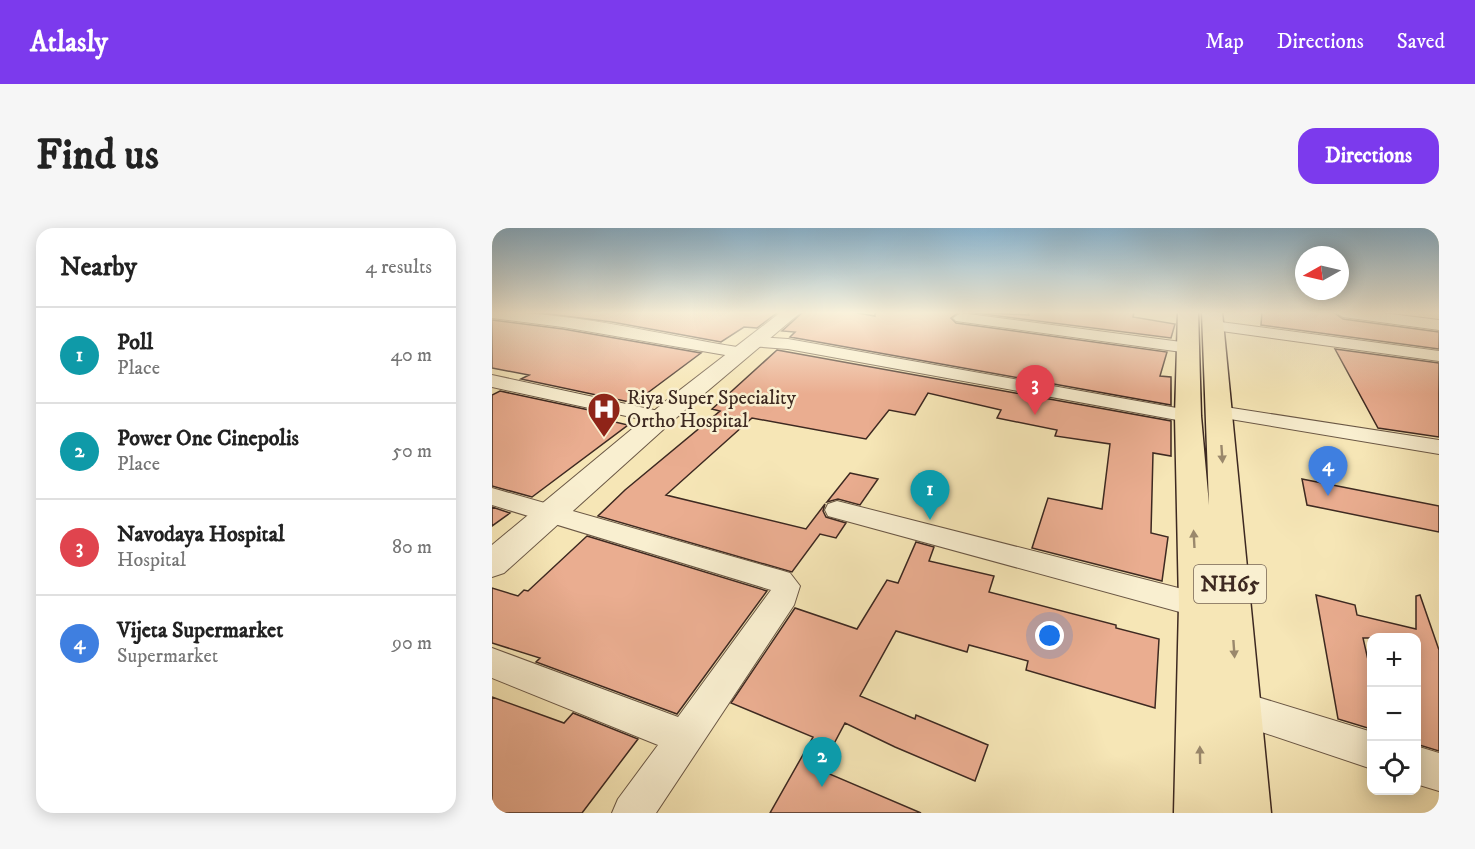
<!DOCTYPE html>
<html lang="en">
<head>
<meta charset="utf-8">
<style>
  :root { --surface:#fff; --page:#f6f6f6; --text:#222; --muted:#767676; --line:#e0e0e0; --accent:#7c3aed }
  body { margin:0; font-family:"IM FELL DW Pica",serif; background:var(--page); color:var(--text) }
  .controls { position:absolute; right:18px; bottom:18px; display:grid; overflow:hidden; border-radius:12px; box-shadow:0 3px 15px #0003 }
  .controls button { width:54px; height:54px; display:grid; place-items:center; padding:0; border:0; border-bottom:2px solid var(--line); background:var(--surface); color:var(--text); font:30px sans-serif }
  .compass { position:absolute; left:803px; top:18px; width:54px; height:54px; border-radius:50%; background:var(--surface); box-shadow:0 3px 15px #0003; rotate:262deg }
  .you { position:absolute; left:558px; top:408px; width:21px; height:21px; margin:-15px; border:4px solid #fff; border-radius:50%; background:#1a73e8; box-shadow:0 0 0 9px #1a73e833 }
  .badge { display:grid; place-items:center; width:39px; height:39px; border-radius:50%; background:var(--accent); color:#fff; font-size:20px; font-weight:700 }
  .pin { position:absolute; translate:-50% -50px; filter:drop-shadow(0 2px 3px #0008) }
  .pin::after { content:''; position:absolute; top:32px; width:21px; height:18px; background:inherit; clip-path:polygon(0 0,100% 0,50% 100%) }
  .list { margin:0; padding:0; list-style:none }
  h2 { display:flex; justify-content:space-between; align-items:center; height:78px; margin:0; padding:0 24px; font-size:26px }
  h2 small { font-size:20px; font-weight:400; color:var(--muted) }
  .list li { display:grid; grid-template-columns:39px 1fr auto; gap:18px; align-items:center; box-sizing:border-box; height:96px; padding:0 24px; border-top:2px solid var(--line) }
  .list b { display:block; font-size:22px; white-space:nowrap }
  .list p { margin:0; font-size:20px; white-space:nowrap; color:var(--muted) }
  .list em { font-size:20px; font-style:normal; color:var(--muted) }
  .icon { flex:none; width:33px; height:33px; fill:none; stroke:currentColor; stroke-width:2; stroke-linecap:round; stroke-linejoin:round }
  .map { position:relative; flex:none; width:947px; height:585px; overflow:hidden; border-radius:18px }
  header { display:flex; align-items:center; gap:36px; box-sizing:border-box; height:84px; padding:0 30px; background:var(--accent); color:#fff }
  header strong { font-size:28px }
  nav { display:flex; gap:33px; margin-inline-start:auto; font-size:21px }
  .intro { display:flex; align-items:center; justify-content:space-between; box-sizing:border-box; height:144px; padding:0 36px }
  h1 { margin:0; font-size:42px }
  .button { padding:15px 27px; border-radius:18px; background:var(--accent); color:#fff; font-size:21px; font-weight:700 }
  main { display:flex; gap:36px; padding:0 36px }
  aside { flex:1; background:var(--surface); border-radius:18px; box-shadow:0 3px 15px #0003 }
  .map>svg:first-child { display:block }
  .building { fill:#eaad90; stroke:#3d2921; stroke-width:1.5 }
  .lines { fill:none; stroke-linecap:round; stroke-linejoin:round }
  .minor-casing { stroke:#6b5846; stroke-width:2 }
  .tertiary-casing { stroke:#6b5846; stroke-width:2 }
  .trunk-casing { stroke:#3d2921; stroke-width:3 }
  .minor { fill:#f9efd0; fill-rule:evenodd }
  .tertiary { fill:#f9efd0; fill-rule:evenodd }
  .trunk { fill:#f6e6b6; fill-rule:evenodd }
  .oneway { fill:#9a886c }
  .labels { text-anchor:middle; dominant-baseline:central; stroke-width:5; stroke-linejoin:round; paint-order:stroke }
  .far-poi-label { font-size:20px; fill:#3d2921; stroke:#f9efd0; text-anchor:start }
  .shield { fill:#f9efd0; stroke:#756456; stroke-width:1.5 }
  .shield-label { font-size:22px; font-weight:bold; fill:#3d2921 }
</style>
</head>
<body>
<header>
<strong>Atlasly</strong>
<nav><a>Map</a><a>Directions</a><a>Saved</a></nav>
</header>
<div class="intro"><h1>Find us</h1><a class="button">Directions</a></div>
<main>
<aside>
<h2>Nearby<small>4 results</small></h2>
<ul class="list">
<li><span class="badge" style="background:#0f9aa8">1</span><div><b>Poll</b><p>Place</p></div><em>40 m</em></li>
<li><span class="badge" style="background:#0f9aa8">2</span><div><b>Power One Cinepolis</b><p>Place</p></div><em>50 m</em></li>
<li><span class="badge" style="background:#e0444e">3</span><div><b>Navodaya Hospital</b><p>Hospital</p></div><em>80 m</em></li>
<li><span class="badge" style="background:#3f7fe0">4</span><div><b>Vijeta Supermarket</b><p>Supermarket</p></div><em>90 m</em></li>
</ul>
</aside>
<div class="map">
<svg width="947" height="585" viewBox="0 0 947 585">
  <rect width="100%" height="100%" fill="#f6e6b6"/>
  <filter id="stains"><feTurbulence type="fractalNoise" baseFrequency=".00333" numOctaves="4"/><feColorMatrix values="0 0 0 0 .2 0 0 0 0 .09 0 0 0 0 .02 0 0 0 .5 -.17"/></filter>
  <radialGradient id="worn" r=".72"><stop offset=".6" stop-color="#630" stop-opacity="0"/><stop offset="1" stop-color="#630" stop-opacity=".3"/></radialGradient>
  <!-- building -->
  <path class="building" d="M41,84H286L265,100L252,99L229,114L120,94Z
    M311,84H360L383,88V84H467L459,90L464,95L675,124L668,148L679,149V177L298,109L303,104L290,103Z
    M476,84L537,87L536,84H642L641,89L683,96L679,110Z
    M770,84H841L851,91L947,104V121L769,97Z
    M0,92L71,101L209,125L142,175L29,151L37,147L0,140Z
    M843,121L947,135V209L886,200Z
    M285,122L679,193V228L661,225L659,305L676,309L670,353L540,320L556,270L610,281L618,216L563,208L565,202L505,190L509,182L436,165L423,187L397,182L374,211L260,190L174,267L314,301L333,276L331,283L334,289L354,295L344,310L328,306L300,344L106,288L133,262L228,183L220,181Z
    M8,163L125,188L119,193L136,197L40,269L0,258V167Z
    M358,245L386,251L368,277L346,271L335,274Z
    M810,251L947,278V304L815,277Z
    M0,279L18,285L0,298Z
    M95,308L275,363L185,486L44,434L48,430L0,415V360L26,368L32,362L36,363Z
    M424,314L442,319L437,333L502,348L497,364L624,397V400L667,411L663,480L534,442L536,433L477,417L475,424L404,403L368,468L423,491L424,487L496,517L483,553L403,519L353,495L328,542L429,585H278L321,509L239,475L303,380L365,401L395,352L406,355Z
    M824,367L863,377L865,387L924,401V368L928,367L947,422V523L924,516V410H871L879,445V501L846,491Z
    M0,469L72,495L81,485L146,511L90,585H0Z"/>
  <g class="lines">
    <defs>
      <path id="minor" d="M0,84C79,84 161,105 239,118L245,119L248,123L245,127L239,128L71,99L0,90Z
        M685,84H704L696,89L688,87Z
        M843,84H883L947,92V102L851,89Z
        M469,85L697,115L703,116L705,120L703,124L697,125L464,93L461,90Z
        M721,93L947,123V133L715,101L713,98L715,95Z
        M265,109L296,111L696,182L703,184L706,188L703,192L696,194L296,121L259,118L257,114Z
        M0,147L162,182L169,184L172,188L169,192L162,194L0,159Z
        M727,178L947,212V226L720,188L717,184L720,180Z
        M0,260L288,342L298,345L308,358L302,377L164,585H120L126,571L166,517L0,450V420L186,489L279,362L0,277Z
        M345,273L706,365L716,368L721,377L716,386L706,389L336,288L333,282L336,276Z
        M746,463L880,504V541L734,492L729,480L734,468Z
        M924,518L947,525V563L924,556Z"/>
      <path id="tertiary" d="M289,84H309L193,182L12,345L0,349V317L175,172Z"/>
      <path id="trunk" d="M686,84H706L709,188L717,277L710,84H730L779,585H682L687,377L683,188Z"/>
    </defs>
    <!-- minor casing -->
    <use href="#minor" class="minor-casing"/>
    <!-- tertiary casing -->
    <use href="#tertiary" class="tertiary-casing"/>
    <!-- trunk casing -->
    <use href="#trunk" class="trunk-casing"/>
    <!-- minor -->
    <use href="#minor" class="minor"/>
    <!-- tertiary -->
    <use href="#tertiary" class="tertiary"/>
    <!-- trunk -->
    <use href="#trunk" class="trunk"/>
  </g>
  <!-- one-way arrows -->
  <defs><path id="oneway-solid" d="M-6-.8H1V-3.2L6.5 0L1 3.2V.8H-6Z" transform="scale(1.5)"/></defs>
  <g class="oneway">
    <use href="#oneway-solid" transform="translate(730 226) rotate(86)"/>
    <use href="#oneway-solid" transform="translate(702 311) rotate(-93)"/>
    <use href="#oneway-solid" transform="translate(742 421) rotate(86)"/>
    <use href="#oneway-solid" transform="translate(708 527) rotate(-91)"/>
  </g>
  <!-- sky -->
  <linearGradient id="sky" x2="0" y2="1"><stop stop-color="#8bb8d5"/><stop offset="0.51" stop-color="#fbf4de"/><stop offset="1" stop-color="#fbf4de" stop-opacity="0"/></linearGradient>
  <rect width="947" height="166" fill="url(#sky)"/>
  <!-- icons -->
  <defs>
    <symbol id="hospital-pin" viewBox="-11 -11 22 30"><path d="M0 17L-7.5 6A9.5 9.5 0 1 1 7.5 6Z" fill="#8f2418" stroke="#f9efd0"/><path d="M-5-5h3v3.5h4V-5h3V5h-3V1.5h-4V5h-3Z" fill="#fff"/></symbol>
  </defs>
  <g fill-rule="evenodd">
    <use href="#hospital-pin" x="93" y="162" width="38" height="52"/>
  </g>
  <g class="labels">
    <!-- far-poi labels -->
    <g class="far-poi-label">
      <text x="135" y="170">Riya Super Speciality<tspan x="135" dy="23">Ortho Hospital</tspan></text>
    </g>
    <!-- shield labels -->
    <rect class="shield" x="702" y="337" width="72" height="38" rx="4.5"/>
    <g class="shield-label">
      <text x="738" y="356">NH65</text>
    </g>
  </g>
  <rect width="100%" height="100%" filter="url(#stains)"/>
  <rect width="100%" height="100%" fill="url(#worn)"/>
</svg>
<div class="controls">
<button>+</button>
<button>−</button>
<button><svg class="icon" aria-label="locate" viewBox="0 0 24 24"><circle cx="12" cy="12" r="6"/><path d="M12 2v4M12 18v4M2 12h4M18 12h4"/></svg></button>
</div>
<svg class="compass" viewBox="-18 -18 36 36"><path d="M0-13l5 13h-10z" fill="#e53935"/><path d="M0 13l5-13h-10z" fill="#767676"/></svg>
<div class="you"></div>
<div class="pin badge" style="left:438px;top:292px;background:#0f9aa8">1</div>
<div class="pin badge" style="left:330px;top:559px;background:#0f9aa8">2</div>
<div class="pin badge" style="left:543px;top:187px;background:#e0444e">3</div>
<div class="pin badge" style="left:836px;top:268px;background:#3f7fe0">4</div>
</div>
</main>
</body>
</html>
